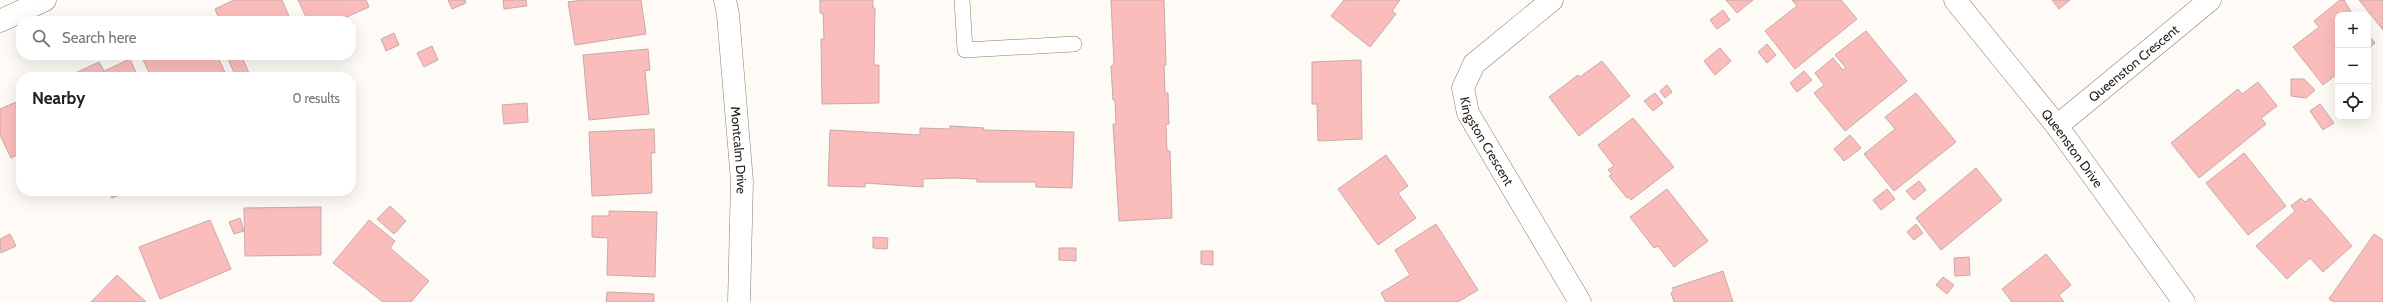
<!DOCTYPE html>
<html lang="en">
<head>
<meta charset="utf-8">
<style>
  :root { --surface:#fff; --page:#f2f2f2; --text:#222; --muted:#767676; --line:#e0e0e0 }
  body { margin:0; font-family:Cabin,sans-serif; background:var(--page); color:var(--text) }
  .controls { position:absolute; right:12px; top:12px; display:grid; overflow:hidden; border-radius:8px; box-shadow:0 4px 16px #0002 }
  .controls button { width:36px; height:36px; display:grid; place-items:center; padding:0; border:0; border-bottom:1px solid var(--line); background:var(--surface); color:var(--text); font:20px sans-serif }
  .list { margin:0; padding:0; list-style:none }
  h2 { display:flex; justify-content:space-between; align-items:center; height:52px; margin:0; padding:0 16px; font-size:17px }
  h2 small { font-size:13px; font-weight:400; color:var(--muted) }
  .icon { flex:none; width:22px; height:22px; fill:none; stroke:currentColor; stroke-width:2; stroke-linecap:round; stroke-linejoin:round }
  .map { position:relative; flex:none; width:2383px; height:302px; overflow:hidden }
  .search { position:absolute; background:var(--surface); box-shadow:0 4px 16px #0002; left:16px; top:16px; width:340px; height:44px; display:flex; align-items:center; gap:10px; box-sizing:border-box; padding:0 14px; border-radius:16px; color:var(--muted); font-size:15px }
  .panel { position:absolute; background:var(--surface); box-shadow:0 4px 16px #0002; left:16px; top:72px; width:340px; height:124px; border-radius:16px }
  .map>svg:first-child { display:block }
  .building { fill:#fbbdbb; stroke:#c6aaa9 }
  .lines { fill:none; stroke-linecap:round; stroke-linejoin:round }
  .lane-casing { stroke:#8a7b69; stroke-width:16 }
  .street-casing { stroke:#8a7b69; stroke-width:23 }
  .lane { stroke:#fff; stroke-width:15 }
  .street { stroke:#fff; stroke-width:22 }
  .labels { text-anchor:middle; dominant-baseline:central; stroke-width:3.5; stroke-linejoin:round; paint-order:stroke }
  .street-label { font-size:13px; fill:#231d16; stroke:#fff }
</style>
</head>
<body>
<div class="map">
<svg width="2383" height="302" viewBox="0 0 2383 302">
  <rect width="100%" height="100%" fill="#fefaf6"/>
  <!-- building -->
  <path class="building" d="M234,0H282L291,21H220L215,9Z
    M298,0H366L369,7L338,21H308Z
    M448,0H465L466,3L452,9Z
    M503,0H526L527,6L504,9Z
    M583,0H641L646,34L575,45L568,2Z
    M820,0H873V8H875L874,65H879V103L822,104L821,39H824L823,13H820Z
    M1111,0H1164L1166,65H1164L1165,93H1168L1169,124H1166L1167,151H1170L1172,218L1119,221L1113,124H1116L1115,100H1113L1111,66L1114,65Z
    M1344,0H1400L1392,11L1396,14L1370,47L1331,16Z
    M1726,0H1753L1737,13Z
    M1792,0H1841L1857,19L1795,69L1765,31L1797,6Z
    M2052,0H2070L2059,9Z
    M2340,0H2344L2353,15H2338V73L2323,85L2293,47L2319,27L2314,21Z
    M2359,0H2383V30Z
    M1723,10L1730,20L1717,29L1710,20Z
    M1866,31L1907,81L1845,131L1814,93L1824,85L1815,73L1833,58L1843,70L1846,68L1835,55Z
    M394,33L399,45L386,51L381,39Z
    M2368,34L2375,43L2368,49Z
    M1767,44L1776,55L1767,63L1758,52Z
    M432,46L438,60L424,67L417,53Z
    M1720,48L1731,61L1715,75L1704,61Z
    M648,49L650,70L645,71L649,114L589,120L583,55Z
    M141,55H217L227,77H151Z
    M238,55H241L249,73L236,77L228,59Z
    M130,59L138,77H67L99,62L104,71Z
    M1361,60L1362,139L1318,141L1317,104H1312V62Z
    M1602,61L1630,96L1579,136L1549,97L1578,75L1580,77Z
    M1804,71L1812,80L1797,92L1790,83Z
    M2291,79H2304L2315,90L2306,98L2291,96Z
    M2258,82L2277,106L2261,118L2266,124L2199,178L2171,143L2238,89L2242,94Z
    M1667,85L1672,92L1665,98L1660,91Z
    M1655,93L1663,103L1653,111L1644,101Z
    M1916,93L1956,142L1894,191L1864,154L1895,129L1885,117Z
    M21,100V153L11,158L0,135V109Z
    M527,103L528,122L504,124L502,105Z
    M2320,104L2334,123L2323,130L2310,111Z
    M1633,118L1674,167L1631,200L1629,197L1627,198L1609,176L1612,174L1608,170L1614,166L1598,145Z
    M950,126L984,128L983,130L1074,132L1072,188L1036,187V182H977V179L953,178L923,179V187L865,183V187L828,186L830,130L920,135V128L950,129Z
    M654,129L655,153H651L652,193L592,196L589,132Z
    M1850,135L1861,148L1844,161L1834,149Z
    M2244,153L2286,206L2248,235L2206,183Z
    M1386,155L1408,186L1398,193L1416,218L1378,245L1338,189Z
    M1976,168L2002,200L1941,250L1916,218Z
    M1919,181L1926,190L1914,200L1906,191Z
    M1667,189L1708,241L1674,267L1658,246L1654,248L1630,217Z
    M1887,189L1895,199L1881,210L1873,200Z
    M109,191H123L124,193L112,198Z
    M2301,198L2305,202L2310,198L2352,246L2323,272L2310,258L2287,279L2256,246L2295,211L2291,206Z
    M390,206L406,221L394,234L377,219Z
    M321,207V255L245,256L244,208Z
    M609,211L657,212L655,277L607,275L608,238L592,237V216H609Z
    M240,218L244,231L234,234L229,222Z
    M210,220L231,269L160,299L139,247Z
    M369,220L395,241L390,248L429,281L411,302H383L333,263Z
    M1436,224L1478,290L1458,302H1386L1381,293L1410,275L1395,250Z
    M1916,224L1923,233L1914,240L1907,232Z
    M10,234L16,246L1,253L0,239Z
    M2374,234L2383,240V302H2334L2329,299Z
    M873,237L888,238L887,249L873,248Z
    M1059,248H1076V261L1059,260Z
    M1201,251H1213V265L1201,264Z
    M2046,254L2071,285L2059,295L2064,302H2012L2002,289Z
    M1969,257L1970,275L1955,276L1954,258Z
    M1723,271L1733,302H1674L1671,293L1674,291L1672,288Z
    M117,275L146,302H91Z
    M1943,277L1954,285L1947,294L1936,285Z
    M607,292L654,294V302H606Z"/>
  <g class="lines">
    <defs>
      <path id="lane" d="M962,0L965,50L1074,44"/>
      <g id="street">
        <path id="s1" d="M725,0L728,15L742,181L739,302"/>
        <path id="s2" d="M1552,0L1474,64L1463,88L1468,113L1580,302"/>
        <path id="s3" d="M1955,0L2057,126L2184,302"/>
        <path d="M0,21L45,0"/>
        <path id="s4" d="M2057,126L2210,0"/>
      </g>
    </defs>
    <!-- lane casing -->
    <use href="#lane" class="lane-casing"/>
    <!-- street casing -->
    <use href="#street" class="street-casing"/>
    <!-- lane -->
    <use href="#lane" class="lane"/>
    <!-- street -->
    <use href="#street" class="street"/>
  </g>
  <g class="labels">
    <!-- street labels -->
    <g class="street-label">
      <text stroke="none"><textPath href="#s4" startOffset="99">Queenston Crescent</textPath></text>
      <text stroke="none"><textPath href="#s2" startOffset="186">Kingston Crescent</textPath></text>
      <text stroke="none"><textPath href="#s3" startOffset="189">Queenston Drive</textPath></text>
      <text stroke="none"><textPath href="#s1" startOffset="151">Montcalm Drive</textPath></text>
    </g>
  </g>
</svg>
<div class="controls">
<button>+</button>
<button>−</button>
<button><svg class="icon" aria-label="locate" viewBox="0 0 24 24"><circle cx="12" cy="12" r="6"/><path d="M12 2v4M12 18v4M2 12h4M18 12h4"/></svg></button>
</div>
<div class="search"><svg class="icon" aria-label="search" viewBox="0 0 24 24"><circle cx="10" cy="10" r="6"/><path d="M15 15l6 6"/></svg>Search here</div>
<section class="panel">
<h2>Nearby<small>0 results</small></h2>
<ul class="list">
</ul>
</section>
</div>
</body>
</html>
